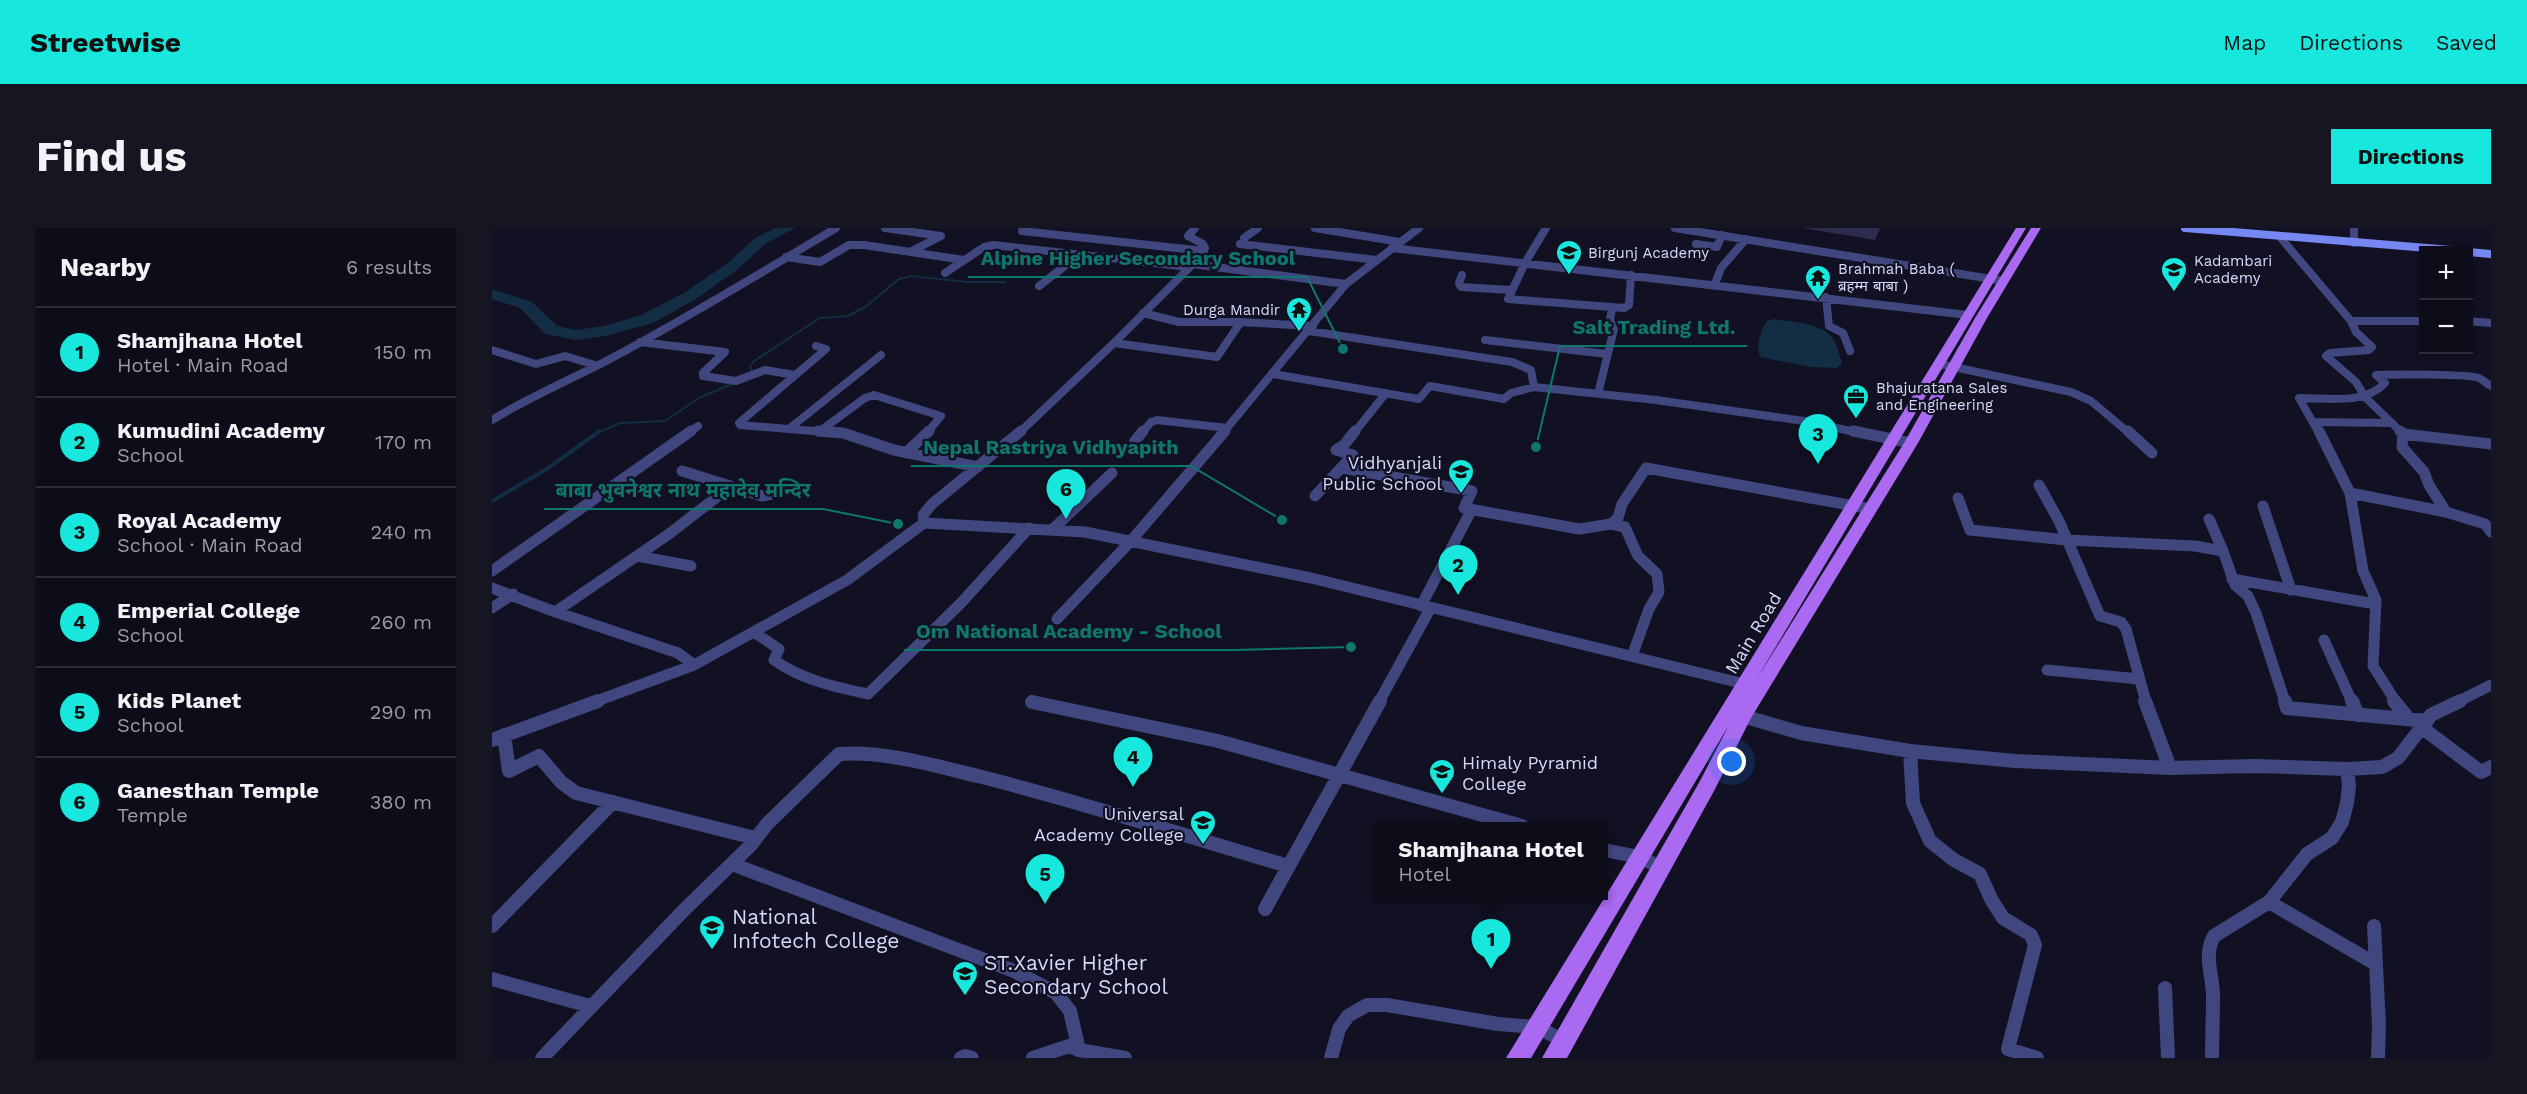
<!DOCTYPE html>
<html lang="en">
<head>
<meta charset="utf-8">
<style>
  :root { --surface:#0d0d1a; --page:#161623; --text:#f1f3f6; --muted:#9a9ca2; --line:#2d2d39; --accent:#17e7dc }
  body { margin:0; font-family:"Work Sans","Noto Sans Devanagari",sans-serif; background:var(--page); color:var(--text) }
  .controls { position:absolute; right:18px; top:18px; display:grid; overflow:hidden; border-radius:0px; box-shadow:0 2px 4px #0004 }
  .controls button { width:54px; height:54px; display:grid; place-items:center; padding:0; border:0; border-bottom:2px solid var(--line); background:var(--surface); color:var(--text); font:30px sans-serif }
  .you { position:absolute; left:1240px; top:534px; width:21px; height:21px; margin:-15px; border:4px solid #fff; border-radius:50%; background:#1a73e8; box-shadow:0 0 0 9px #1a73e833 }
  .badge { display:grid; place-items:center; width:39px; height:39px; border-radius:50%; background:var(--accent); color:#111; font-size:20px; font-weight:700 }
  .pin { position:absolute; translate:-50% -50px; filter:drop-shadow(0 2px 3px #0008) }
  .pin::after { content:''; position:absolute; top:32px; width:21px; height:18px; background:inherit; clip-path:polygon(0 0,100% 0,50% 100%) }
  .popup { position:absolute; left:882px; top:594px; width:234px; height:78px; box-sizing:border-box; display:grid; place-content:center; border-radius:0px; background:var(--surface); filter:drop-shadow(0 2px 4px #0005); font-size:20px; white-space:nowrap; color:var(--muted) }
  .popup b { font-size:22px; color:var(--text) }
  .popup::after { content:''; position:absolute; left:50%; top:100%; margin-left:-12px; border:12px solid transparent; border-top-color:var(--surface) }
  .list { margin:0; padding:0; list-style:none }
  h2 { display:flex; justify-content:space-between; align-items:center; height:78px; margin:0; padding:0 24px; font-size:26px }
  h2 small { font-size:20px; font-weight:400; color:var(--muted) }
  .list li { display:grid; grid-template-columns:39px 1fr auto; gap:18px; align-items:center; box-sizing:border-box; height:90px; padding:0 24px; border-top:2px solid var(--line) }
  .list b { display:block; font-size:22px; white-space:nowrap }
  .list p { margin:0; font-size:20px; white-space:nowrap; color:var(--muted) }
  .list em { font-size:20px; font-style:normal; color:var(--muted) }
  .map { position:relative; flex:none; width:1999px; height:830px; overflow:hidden; border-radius:0px }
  header { display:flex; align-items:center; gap:36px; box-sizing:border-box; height:84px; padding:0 30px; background:var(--accent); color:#111 }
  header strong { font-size:28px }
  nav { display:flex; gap:33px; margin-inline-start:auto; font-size:21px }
  .intro { display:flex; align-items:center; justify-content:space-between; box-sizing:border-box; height:144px; padding:0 36px }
  h1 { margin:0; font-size:42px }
  .button { padding:15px 27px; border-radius:0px; background:var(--accent); color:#111; font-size:21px; font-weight:700 }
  main { display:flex; gap:36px; padding:0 36px }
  aside { flex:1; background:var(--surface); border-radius:0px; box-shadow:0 2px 4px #0004 }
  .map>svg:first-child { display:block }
  .water { fill:#132d45 }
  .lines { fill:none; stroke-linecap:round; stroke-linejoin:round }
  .stream-far1 { stroke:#132d45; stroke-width:2 }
  .stream { stroke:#132d45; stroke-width:4 }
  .river { fill:#132d45; fill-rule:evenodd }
  .minor-far2 { stroke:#40477e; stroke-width:8 }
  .minor-far1 { stroke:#40477e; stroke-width:11 }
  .minor { stroke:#40477e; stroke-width:14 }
  .secondary { stroke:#7787f2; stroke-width:8 }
  .primary { fill:#a969f0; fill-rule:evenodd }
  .wall { fill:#2d2c4f }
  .labels { text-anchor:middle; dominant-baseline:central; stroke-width:4.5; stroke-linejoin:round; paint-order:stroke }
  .far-poi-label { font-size:15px; fill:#d7d8fb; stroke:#111123; text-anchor:start }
  .poi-label { font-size:18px; fill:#d7d8fb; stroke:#111123; text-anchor:end }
  .street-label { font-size:18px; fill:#d7d8fb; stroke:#111123 }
  .near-poi-label { font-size:21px; fill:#d7d8fb; stroke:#111123; text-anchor:start }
  .leader { fill:none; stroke:#0f766e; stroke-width:2 }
  .callout-dot { fill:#0f766e; stroke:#111123; stroke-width:2 }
  .callout-label { font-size:20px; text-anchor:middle; font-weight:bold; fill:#0f766e; stroke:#111123; stroke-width:4.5; stroke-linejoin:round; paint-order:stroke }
</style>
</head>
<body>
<header>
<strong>Streetwise</strong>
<nav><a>Map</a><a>Directions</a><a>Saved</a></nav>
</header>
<div class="intro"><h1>Find us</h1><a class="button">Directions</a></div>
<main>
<aside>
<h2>Nearby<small>6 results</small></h2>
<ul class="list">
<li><span class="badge">1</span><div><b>Shamjhana Hotel</b><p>Hotel · Main Road</p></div><em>150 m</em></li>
<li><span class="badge">2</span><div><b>Kumudini Academy</b><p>School</p></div><em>170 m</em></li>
<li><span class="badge">3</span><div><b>Royal Academy</b><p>School · Main Road</p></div><em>240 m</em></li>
<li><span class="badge">4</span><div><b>Emperial College</b><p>School</p></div><em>260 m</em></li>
<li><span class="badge">5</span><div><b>Kids Planet</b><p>School</p></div><em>290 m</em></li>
<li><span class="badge">6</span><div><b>Ganesthan Temple</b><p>Temple</p></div><em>380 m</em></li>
</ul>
</aside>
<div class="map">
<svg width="1999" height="830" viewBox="0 0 1999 830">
  <rect width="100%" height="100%" fill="#111123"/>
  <!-- water -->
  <path class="water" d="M1282,91C1299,94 1328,94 1340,109C1345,116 1347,127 1350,135L1345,140L1319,139L1268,129C1264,117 1268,103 1275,93Z"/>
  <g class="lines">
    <!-- stream-far1 -->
    <path class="stream-far1" d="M261,145L258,138L262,133L328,90L356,88L373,79L407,51L419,48L476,54H513
      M105,205L128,195L173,193L207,170L242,155"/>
    <!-- stream -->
    <path class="stream" d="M0,273L53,242L108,203"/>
    <!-- river -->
    <path class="river" d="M284,0H303L273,16L246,41L204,71L161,95L113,108L84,112L53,106L28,80L0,71V61L40,74L65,98L84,102L112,98L149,87L192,65L236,35L263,10Z"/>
    <!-- minor-far2 -->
    <path class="minor-far2" d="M393,0L449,8L420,23
      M823,0L908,14
      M1054,0L1033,35L1016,71L1132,80L1137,77L1139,47
      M1183,0L1512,53
      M1862,0V15
      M530,3L712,23
      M1788,9L1859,93L1864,104L1880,119L1877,122L1838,125L1834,128L1864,154L1873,169L1910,205
      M752,10L766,0
      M748,16L885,32
      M1204,16L1225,19L1230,7
      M900,20L1476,87
      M294,29L328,34L357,17H372L472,32
      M700,36L854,56
      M453,45L492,19L502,17L697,39
      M970,47L967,55L969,59L1020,62
      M1223,56L1229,40L1254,11
      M547,58L587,27
      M1334,69L1337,98L1351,105L1358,123
      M651,85L687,94H748L821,98
      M1859,93H1932
      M1976,93L1999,95
      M817,103L1020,134L1039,142L1042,159
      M993,112L1115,126
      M148,114L233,124L211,145V148L244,153L273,142L303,147
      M622,115L725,129L748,95
      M324,118L334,121L247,195L248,197L345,205
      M0,122L44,136L73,128L103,137
      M1448,136L1579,164L1599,173L1637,205
      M781,146L927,171L938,158L1012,171L1019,165L1042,159L1164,172L1312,193L1368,205
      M1106,166L1122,101L1118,92L1120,80
      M0,192C39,168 78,152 118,131C195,90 269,45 344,0
      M1822,194L1900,195
      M298,200L389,127
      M328,203L373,170L382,167L449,188L435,205
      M197,205L206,198
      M527,205L622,115L708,29L713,20L711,16L696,8L703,0
      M650,205L659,194L665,192L735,200
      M731,205L854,56L927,0
      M862,205L894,165
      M1827,205L1807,170C1835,170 1873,177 1893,155L1884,147C1898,146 1979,146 1987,150C1991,152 1995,156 1999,158"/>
    <!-- minor-far1 -->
    <path class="minor-far1" d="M326,203L351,205L402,222L486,239
      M1361,203L1419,215
      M1636,203L1660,225
      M1827,203L1858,265L1871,343L1884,372L1881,438L1904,474
      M1908,203L1911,206L1999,216
      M1911,206L1910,219L1932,244L1937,257L1954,284
      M643,213L651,203
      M414,225L437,203
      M850,240L980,263L972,280L1087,301L1119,296L1133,299L1146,328L1165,346L1167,364L1157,381L1140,428
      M190,243L270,268L280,266L297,255
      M1547,257L1567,293L1608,388L1629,394L1634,401L1654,474
      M1858,265L1954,284L1993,296L1999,304
      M823,268L861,227L844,222L852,217L863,203
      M1466,270L1478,302L1575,312L1703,318L1731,323L1743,357L1756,368L1764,385L1793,474
      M1771,278L1799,362
      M1717,291L1731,323
      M432,295L593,304L819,350L1261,458
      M1119,296L1126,290L1130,276L1154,240L1379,281
      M561,301L620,245
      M145,328L199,338
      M0,343L199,203
      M1740,351L1883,376
      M0,360L58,382L186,425L202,437
      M929,378L980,281
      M0,380L21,366
      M63,384L177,306L239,258
      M565,391L638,314L733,203
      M263,405L287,421L282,432C310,452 343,459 376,466L469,375L537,300
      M1832,412L1860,474
      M1555,442L1647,451
      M102,474L202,437L355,352L432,295L431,287L440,276L529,203
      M887,474L938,381
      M1965,474L1999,457"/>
    <!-- minor -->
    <path class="minor" d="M1653,473L1678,540
      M1793,473L1795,480L1935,493
      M1860,473L1866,487
      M1902,473L1916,490
      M540,474L726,513L1030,598
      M1244,486L1309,505L1418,523L1523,533L1678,540L1762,538L1855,541L1890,539L1906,530L1939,487L1968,473
      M1929,499L1989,544L1999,539
      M12,507L17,543L47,528L69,554L84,565L263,610
      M0,512L106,473
      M1418,523L1421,575L1438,613L1462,632L1488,646L1499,671L1511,690L1539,707L1543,717L1516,821L1545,830
      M1112,622L1147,629L1168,639
      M240,636L522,743L564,765L578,783L587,822L633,830
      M1777,674L1882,735
      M773,681L888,473
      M0,698L121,574
      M1882,698L1887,797L1886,830
      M0,751L98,778
      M1673,760L1676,830
      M50,830L192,682L259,617L275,596L347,526C396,523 443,538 490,549C593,575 694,608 796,638
      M469,830L473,828L480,830
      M541,830L577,818L587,822
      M839,830L847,801L856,788L875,777H895L1006,796L1045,799L1072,813
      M1720,830C1720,809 1721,789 1721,768C1721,748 1711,727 1722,708L1777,674L1815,626L1840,610L1850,594L1855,575L1857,558L1855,541"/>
    <!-- secondary -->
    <path class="secondary" d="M1693,0L1959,22
      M1976,24L1999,26"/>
    <!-- primary -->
    <path class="primary" d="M1524,0H1534L1264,452L1412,215L1483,90L1539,0H1549L1495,90L1426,215L1259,490L1222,563L1075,830H1050L1208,553L1237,497L1039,830H1014Z"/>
  </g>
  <!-- wall -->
  <path class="wall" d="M1310,0H1388L1383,12Z"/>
  <!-- icons -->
  <defs>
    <symbol id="school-pin" viewBox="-11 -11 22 30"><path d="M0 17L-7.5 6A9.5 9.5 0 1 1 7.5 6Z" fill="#17e7dc" stroke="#111123"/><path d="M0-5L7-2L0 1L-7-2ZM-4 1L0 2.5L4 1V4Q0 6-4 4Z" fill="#111"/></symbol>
    <symbol id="temple-pin" viewBox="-11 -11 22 30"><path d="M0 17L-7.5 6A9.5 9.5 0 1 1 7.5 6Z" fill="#17e7dc" stroke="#111123"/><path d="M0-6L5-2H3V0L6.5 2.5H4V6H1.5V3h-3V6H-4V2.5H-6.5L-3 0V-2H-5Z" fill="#111"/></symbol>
    <symbol id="office-pin" viewBox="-11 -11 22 30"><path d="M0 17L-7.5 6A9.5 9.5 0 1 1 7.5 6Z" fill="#17e7dc" stroke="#111123"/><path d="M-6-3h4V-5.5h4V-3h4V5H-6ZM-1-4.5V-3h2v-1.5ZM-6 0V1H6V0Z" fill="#111"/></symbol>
    <symbol id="university-pin" viewBox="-11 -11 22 30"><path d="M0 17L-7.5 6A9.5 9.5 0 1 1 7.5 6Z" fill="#17e7dc" stroke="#111123"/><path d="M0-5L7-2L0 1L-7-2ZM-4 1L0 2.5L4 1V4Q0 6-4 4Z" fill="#111"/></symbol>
  </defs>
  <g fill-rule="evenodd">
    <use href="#school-pin" x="1062" y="10" width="30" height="40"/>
    <use href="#school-pin" x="1667" y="27" width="30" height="40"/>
    <use href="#temple-pin" x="1311" y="35" width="30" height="40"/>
    <use href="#temple-pin" x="792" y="67" width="30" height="40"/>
    <use href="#office-pin" x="1349" y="154" width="30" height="40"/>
    <use href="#school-pin" x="954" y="229" width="30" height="40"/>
    <use href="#school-pin" x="935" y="529" width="30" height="40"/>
    <use href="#school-pin" x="696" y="580" width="30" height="40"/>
    <use href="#university-pin" x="205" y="685" width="30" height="40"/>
    <use href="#school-pin" x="458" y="731" width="30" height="40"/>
  </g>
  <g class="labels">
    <!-- far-poi labels -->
    <g class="far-poi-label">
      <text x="1096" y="25">Birgunj Academy</text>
      <text x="1702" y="33">Kadambari<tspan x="1702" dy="17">Academy</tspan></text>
      <text x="1346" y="41">Brahmah Baba (<tspan x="1346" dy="17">ब्रहम्म बाबा )</tspan></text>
      <text x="788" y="82" text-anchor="end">Durga Mandir</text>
      <text x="1384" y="160">Bhajuratana Sales<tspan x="1384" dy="17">and Engineering</tspan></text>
    </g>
    <!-- poi labels -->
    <g class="poi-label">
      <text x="950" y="234">Vidhyanjali<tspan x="950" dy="21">Public School</tspan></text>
      <text x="970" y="534" text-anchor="start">Himaly Pyramid<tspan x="970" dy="21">College</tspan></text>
      <text x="692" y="585">Universal<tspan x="692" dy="21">Academy College</tspan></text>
    </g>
    <!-- street labels -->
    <g class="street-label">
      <text transform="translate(1261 405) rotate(-59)">Main Road</text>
    </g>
    <!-- near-poi labels -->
    <g class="near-poi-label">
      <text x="240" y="688">National<tspan x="240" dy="24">Infotech College</tspan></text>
      <text x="492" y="734">ST.Xavier Higher<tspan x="492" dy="24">Secondary School</tspan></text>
    </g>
  </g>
  <!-- callouts -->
  <path class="leader" d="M851 121L815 49H476M1044 219L1068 118H1255M790 292L699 238H419M406 296L331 281H52M859 419L743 422H412"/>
  <g class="callout-dot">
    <circle cx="851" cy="121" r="6"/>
    <circle cx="1044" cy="219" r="6"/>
    <circle cx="790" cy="292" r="6"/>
    <circle cx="406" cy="296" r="6"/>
    <circle cx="859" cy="419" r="6"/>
  </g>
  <g class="callout-label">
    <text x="646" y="37">Alpine Higher Secondary School</text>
    <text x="1162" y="106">Salt Trading Ltd.</text>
    <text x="559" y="226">Nepal Rastriya Vidhyapith</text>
    <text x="191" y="269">बाबा भुवनेश्वर नाथ महादेव मन्दिर</text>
    <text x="577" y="410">Om National Academy - School</text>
  </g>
</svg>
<div class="controls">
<button>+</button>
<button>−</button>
</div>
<div class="you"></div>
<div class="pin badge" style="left:999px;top:741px">1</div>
<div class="popup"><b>Shamjhana Hotel</b>Hotel</div>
<div class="pin badge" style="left:966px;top:367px">2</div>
<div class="pin badge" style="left:1326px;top:236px">3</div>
<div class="pin badge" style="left:641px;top:559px">4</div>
<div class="pin badge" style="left:553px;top:676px">5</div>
<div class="pin badge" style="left:574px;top:291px">6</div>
</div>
</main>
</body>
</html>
